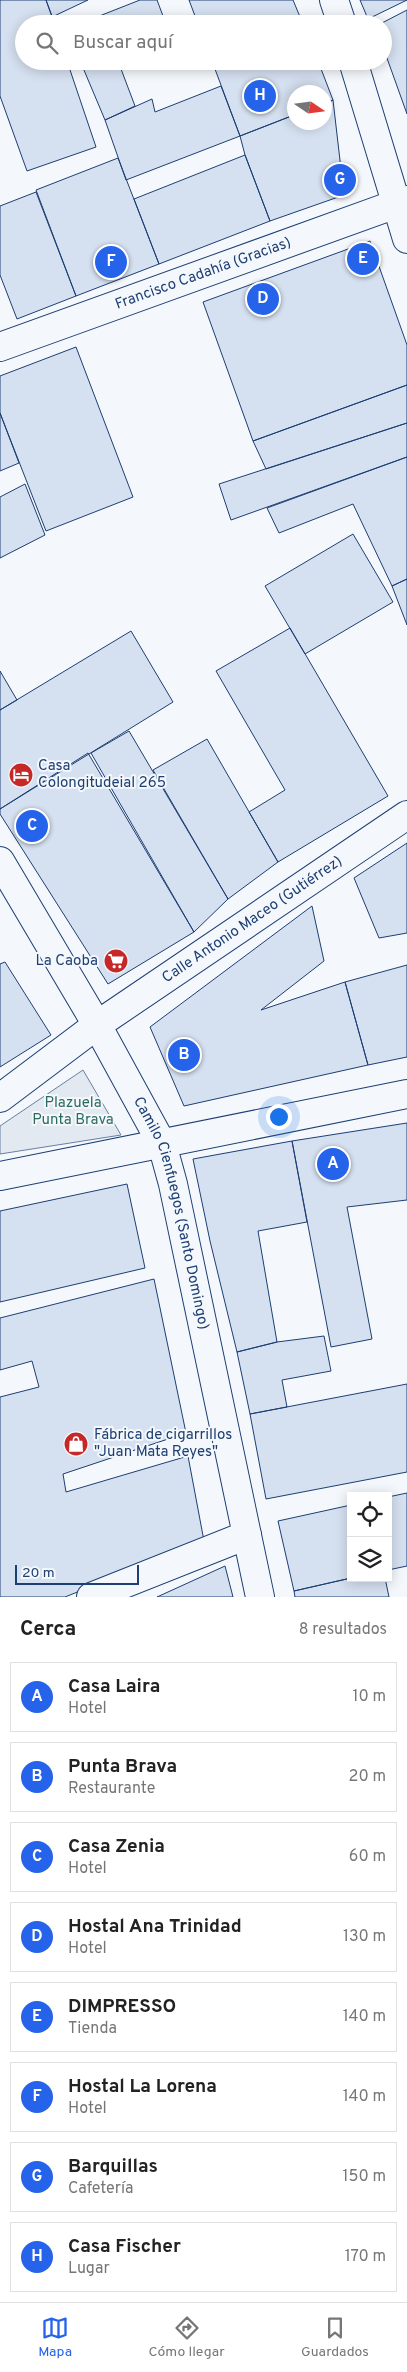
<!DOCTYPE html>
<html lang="es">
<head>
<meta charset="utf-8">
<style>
  :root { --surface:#fff; --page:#f6f6f6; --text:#222; --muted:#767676; --line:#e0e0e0; --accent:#2563eb }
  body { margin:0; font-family:Overpass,sans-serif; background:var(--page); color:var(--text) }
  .controls { position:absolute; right:15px; bottom:15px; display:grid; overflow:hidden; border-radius:0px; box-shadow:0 2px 12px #0003 }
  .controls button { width:45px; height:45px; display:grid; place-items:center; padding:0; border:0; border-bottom:1px solid var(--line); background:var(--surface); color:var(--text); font:25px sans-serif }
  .compass { position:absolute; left:287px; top:85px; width:45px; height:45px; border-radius:50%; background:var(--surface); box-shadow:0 2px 12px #0003; rotate:103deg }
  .scale { position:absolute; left:15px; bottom:12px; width:124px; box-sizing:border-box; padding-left:5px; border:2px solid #1d3f73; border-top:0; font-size:14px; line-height:18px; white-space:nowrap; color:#1d3f73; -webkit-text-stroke:4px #f4f7fb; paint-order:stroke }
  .you { position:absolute; left:278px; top:1116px; width:18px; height:18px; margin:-12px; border:4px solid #fff; border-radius:50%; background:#1a73e8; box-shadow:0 0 0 8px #1a73e833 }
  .badge { display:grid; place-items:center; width:32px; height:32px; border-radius:50%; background:var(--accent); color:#fff; font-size:16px; font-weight:700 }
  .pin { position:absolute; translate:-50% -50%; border:2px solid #fff; box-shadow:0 1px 5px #0006 }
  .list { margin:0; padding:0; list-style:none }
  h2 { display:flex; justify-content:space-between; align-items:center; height:65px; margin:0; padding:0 20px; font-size:21px }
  h2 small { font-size:16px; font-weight:400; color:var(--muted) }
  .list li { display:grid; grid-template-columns:32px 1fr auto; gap:15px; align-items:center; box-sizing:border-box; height:70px; margin:0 10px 10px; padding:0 10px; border:1px solid var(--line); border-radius:0px }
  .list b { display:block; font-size:19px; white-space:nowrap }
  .list p { margin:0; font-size:16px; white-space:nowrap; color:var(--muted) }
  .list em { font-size:16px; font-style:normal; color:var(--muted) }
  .icon { flex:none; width:28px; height:28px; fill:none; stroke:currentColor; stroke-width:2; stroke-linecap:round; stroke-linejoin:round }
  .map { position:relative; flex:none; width:407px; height:1597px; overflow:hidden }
  .search { position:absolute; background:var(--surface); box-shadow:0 2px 12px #0003; left:15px; right:15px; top:15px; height:55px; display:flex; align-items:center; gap:12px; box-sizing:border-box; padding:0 18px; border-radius:28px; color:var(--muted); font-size:19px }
  .sheet { height:705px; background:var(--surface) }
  nav { display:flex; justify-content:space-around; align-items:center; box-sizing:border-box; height:70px; border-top:1px solid var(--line); background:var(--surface); font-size:14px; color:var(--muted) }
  nav a { display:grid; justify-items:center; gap:2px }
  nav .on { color:var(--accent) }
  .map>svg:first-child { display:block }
  .green { fill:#e3e9f0; stroke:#687fa3 }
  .building { fill:#d5e0f0; stroke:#1d3f73 }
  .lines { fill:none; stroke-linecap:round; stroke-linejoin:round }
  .minor-casing { stroke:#1d3f73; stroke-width:30 }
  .minor { stroke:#f4f7fb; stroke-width:28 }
  .labels { text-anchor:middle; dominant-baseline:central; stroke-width:4; stroke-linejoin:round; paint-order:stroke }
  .street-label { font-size:15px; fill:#1d3f73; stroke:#f4f7fb }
  .poi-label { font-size:15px; fill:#1d3f73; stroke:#f4f7fb; text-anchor:start }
  .park-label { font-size:15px; fill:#2c6c60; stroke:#f4f7fb }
</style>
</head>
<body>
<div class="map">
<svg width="407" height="1597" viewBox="0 0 407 1597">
  <rect width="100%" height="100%" fill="#f4f7fb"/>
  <!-- green -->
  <path class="green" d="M83,1070L121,1135L0,1154V1126Z"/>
  <!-- building -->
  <path class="building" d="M0,0H46L55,24H24V61H67L96,147L27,171L0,96Z
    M46,0H88L52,17Z
    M140,0H157L166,24H79Z
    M189,0H293L303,24H198Z
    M360,0H407L368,19Z
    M407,10V114L383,47V24H380Z
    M86,61H118L135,106L105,120L81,63Z
    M212,61H318L333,100L324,104V92H294V115L240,136Z
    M221,86L240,136L126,180L105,120L152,99L155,112Z
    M333,100L344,195L270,221L245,155L240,136L294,115V122H324V104Z
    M245,155L270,221L159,264L134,199Z
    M118,158L159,264L76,296L36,190Z
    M36,192L76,296L17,319L0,275V206Z
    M370,241L407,345V385L253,441L203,302Z
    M76,347L133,497L46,531L0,413V376Z
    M407,385V423L266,469L253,441Z
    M0,413L19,463L0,471Z
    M407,423V457L231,520L219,484Z
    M407,457V579L392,586L353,504L279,533L267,508Z
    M25,484L45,535L0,558V497Z
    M353,534L393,602L305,654L265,586Z
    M407,579V625L392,586Z
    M290,628L388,796L278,862L249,812L285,790L216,671Z
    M131,631L173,702L0,809V710Z
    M0,671L17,700L0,710Z
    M129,731L228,899L194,932L91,753Z
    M207,739L278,862L228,899L153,770Z
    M88,753L194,932L108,984L0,814V809Z
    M407,843V933L379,938L354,878Z
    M312,906L324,961L261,1010L345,982L368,1065L184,1106L150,1027Z
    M5,962L51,1035L0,1067V964Z
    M407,965V1057L368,1065L345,982Z
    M407,1123V1200L347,1207L372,1339L331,1347L292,1141Z
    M292,1141L307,1222L258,1231L277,1342L237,1352L210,1241L193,1159Z
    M127,1184L145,1268L0,1302V1211Z
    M154,1279L186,1433L63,1474L66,1492L188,1456L204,1541L65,1597H0V1397L39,1387L32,1361L0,1370V1318Z
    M324,1336L331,1371L282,1380L287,1407L250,1414L237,1352L277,1342Z
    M407,1384V1472L266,1499L250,1414Z
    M407,1493V1566L388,1570V1497Z
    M351,1505V1578L294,1591L278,1521Z
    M225,1566L233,1597H157Z
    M351,1578H385L389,1597H295L294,1591Z"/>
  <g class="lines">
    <defs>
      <g id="minor">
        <path d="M334,0L342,24"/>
        <path d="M353,61L407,239"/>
        <path id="s1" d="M0,347L407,200"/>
        <path id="s2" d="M0,861L97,1025L162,1144L173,1184L260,1597"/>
        <path id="s3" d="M0,1098L97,1025L407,815"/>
        <path d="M0,1176L407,1094"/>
        <path d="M91,1597L247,1535"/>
      </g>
    </defs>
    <!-- minor casing -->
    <use href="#minor" class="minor-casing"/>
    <!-- minor -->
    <use href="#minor" class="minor"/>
  </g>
  <!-- icons -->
  <defs>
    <symbol id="hotel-disc" viewBox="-11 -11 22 22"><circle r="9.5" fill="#c62828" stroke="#f4f7fb"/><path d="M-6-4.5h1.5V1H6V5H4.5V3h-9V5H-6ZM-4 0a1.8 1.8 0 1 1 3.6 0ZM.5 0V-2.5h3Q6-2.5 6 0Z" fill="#fff"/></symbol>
    <symbol id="supermarket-disc" viewBox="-11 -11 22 22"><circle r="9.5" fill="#c62828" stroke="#f4f7fb"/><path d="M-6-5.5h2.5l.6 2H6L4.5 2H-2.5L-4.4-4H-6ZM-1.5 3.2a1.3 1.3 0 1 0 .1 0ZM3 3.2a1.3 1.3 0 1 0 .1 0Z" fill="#fff"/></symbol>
    <symbol id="shop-disc" viewBox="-11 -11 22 22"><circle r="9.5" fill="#c62828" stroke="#f4f7fb"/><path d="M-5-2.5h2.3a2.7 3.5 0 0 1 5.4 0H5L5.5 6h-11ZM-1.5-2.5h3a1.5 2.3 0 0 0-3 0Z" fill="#fff"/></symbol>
  </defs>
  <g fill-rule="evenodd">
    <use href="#hotel-disc" x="7" y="761" width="28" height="28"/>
    <use href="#supermarket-disc" x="102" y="947" width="28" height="28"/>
    <use href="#shop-disc" x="62" y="1430" width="28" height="28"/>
  </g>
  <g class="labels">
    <!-- street labels -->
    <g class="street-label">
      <text stroke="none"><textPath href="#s1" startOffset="216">Francisco Cadahía (Gracias)</textPath></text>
      <text stroke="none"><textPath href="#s3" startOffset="309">Calle Antonio Maceo (Gutiérrez)</textPath></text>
      <text stroke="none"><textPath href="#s2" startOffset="395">Camilo Cienfuegos (Santo Domingo)</textPath></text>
    </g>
    <!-- poi labels -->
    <g class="poi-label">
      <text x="38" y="766">Casa<tspan x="38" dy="17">Colongitudeial 265</tspan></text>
      <text x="98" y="961" text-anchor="end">La Caoba</text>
      <text x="94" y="1435">Fábrica de cigarrillos<tspan x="94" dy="17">"Juan Mata Reyes"</tspan></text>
    </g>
    <!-- park labels -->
    <g class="park-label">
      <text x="73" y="1103">Plazuela<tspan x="73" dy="17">Punta Brava</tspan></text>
    </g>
  </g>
</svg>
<div class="controls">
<button><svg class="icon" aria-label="locate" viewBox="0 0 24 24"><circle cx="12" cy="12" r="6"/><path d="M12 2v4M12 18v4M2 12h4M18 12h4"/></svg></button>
<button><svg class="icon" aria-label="layers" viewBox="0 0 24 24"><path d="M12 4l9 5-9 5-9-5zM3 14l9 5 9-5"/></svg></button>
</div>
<svg class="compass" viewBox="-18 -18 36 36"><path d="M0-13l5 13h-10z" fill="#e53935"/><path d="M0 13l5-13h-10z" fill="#767676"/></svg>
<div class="scale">20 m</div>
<div class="you"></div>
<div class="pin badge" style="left:333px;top:1164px">A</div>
<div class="pin badge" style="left:184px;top:1055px">B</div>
<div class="pin badge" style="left:32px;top:826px">C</div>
<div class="pin badge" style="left:263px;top:299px">D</div>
<div class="pin badge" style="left:363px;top:259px">E</div>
<div class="pin badge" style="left:111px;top:262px">F</div>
<div class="pin badge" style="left:340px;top:180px">G</div>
<div class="pin badge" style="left:260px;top:96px">H</div>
<div class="search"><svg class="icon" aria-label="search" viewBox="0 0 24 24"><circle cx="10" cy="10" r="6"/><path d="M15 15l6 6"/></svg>Buscar aquí</div>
</div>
<section class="sheet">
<h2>Cerca<small>8 resultados</small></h2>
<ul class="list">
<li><span class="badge">A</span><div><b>Casa Laira</b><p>Hotel</p></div><em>10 m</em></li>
<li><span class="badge">B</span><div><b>Punta Brava</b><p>Restaurante</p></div><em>20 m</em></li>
<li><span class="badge">C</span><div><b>Casa Zenia</b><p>Hotel</p></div><em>60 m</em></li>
<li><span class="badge">D</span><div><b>Hostal Ana Trinidad</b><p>Hotel</p></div><em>130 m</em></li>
<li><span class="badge">E</span><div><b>DIMPRESSO</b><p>Tienda</p></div><em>140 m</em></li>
<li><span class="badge">F</span><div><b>Hostal La Lorena</b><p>Hotel</p></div><em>140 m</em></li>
<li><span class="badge">G</span><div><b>Barquillas</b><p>Cafetería</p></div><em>150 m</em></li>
<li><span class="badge">H</span><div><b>Casa Fischer</b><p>Lugar</p></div><em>170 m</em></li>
</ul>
</section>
<nav>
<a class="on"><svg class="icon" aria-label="map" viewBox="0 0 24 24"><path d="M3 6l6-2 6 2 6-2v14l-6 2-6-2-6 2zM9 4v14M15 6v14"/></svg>Mapa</a>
<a><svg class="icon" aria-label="directions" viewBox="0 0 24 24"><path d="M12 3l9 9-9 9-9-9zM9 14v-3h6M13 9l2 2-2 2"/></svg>Cómo llegar</a>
<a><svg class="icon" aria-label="saved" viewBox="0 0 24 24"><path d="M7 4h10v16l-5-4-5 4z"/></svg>Guardados</a>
</nav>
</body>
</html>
